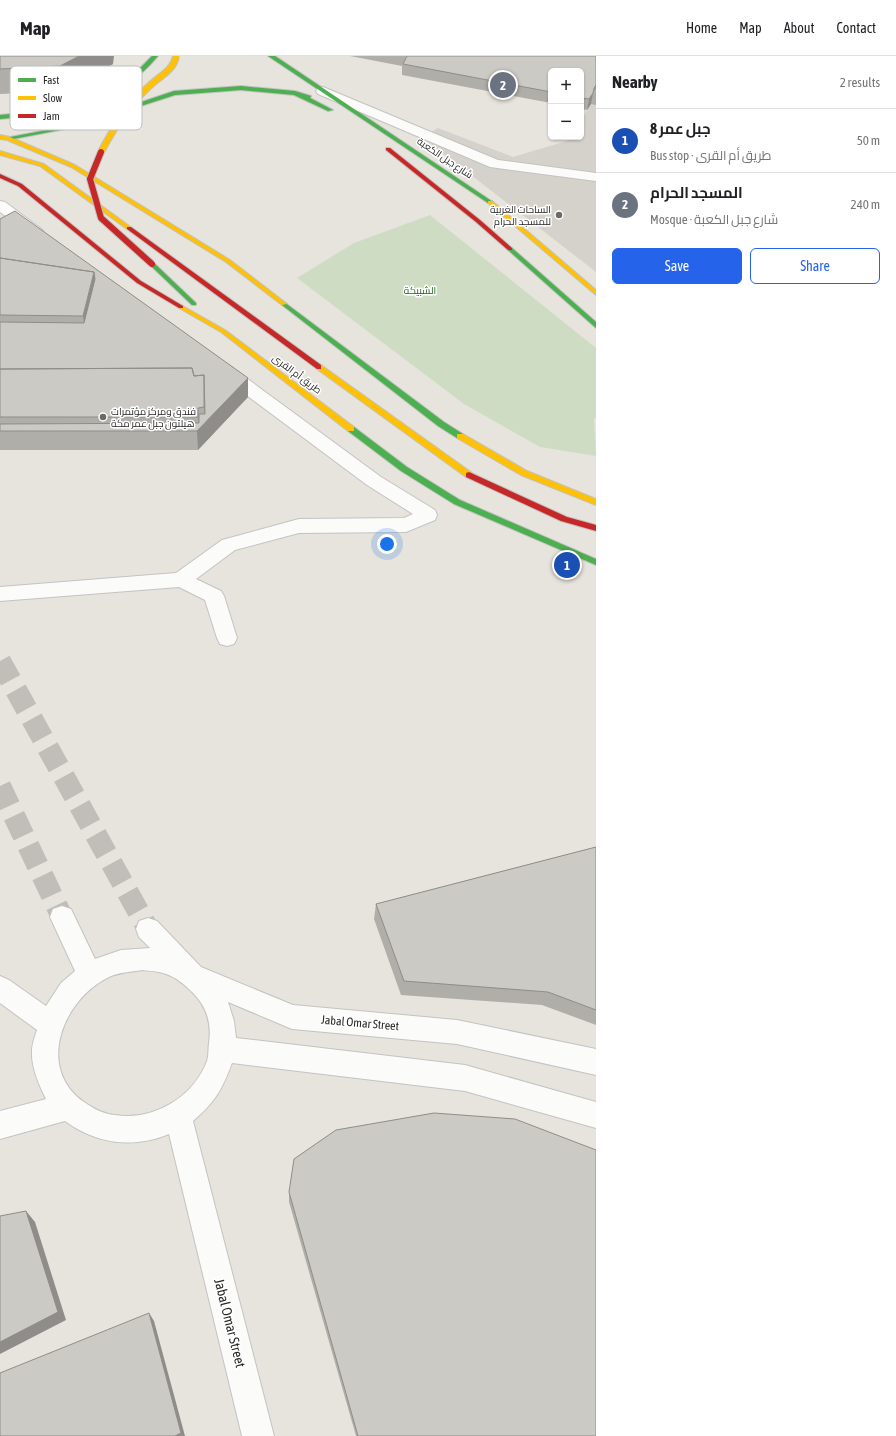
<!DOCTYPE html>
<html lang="en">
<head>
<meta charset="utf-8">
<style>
  :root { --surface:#fff; --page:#f2f2f2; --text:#202124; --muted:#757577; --line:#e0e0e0; --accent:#2563eb }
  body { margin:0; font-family:"Asap Condensed",Cairo,sans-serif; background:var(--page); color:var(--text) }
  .controls { position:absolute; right:12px; top:12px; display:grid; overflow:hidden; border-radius:6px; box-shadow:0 1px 3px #0004 }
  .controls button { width:36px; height:36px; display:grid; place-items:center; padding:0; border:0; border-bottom:1px solid var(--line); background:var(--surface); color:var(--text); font:20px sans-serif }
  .you { position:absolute; left:387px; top:488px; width:14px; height:14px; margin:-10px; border:3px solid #fff; border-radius:50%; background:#1a73e8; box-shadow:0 0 0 6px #1a73e833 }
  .badge { display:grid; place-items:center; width:26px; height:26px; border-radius:50%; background:var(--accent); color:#fff; font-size:13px; font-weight:700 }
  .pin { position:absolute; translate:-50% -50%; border:2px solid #fff; box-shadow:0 1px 4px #0006 }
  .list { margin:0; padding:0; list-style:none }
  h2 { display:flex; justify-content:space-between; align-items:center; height:52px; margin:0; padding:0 16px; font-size:17px }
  h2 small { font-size:13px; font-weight:400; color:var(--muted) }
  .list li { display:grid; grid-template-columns:26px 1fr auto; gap:12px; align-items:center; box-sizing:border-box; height:64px; padding:0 16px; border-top:1px solid var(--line) }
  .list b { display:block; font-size:15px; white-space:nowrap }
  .list p { margin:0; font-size:13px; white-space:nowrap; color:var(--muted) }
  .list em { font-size:13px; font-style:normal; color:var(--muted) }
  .actions { display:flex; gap:8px; padding:12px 16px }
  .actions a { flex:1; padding:9px 0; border:1px solid var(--accent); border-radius:6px; text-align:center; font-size:14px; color:var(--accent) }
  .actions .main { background:var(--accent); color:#fff }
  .map { position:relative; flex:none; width:596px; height:1380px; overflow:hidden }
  header { display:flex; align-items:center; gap:24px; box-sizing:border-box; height:56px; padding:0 20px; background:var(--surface); border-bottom:1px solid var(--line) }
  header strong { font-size:19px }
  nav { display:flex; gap:22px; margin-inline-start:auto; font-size:14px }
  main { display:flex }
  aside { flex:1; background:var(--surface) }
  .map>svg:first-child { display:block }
  .cemetery { fill:#cfdcc4 }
  .plaza { fill:#d5d2cc }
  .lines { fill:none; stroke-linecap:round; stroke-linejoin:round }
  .street-tunnel { stroke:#c1beb9; stroke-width:22; stroke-dasharray:22 11; stroke-linecap:butt }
  .street-casing { stroke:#c4c2c3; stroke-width:2 }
  .fast-casing { stroke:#c3c2c0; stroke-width:2 }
  .slow-casing { stroke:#c3c2c0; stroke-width:2 }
  .jam-casing { stroke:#c3c2c0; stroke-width:2 }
  .street { fill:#fbfbfa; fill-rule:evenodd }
  .fast { fill:#4caf50; fill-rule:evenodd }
  .slow { fill:#ffc107; fill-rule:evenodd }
  .jam { fill:#c62828; fill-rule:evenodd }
  .slow-bridge-casing { stroke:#c3c2c0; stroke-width:8; stroke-linecap:butt }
  .jam-bridge-casing { stroke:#c3c2c0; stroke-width:8; stroke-linecap:butt }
  .slow-bridge { stroke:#ffc107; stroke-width:6 }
  .jam-bridge { stroke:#c62828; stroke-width:6 }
  .wall { fill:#afaea9 }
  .shaded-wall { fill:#8f8d89 }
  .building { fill:#cccac4; stroke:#8f8d89 }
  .poi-dot { fill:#6b6a67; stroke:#fff; stroke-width:1.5 }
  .labels { text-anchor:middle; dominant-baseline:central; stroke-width:3; stroke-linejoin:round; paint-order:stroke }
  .far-street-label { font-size:10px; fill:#282828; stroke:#fff }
  .far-poi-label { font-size:10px; fill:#282828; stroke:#fff; text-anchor:end }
  .far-park-label { font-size:10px; fill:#1a6418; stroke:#fff }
  .street-label { font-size:12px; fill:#282828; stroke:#fff }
  .near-street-label { font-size:14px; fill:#282828; stroke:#fff }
  .key { fill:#fff; stroke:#bebebe; stroke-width:1 }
  .key-label { font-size:11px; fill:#282828 }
</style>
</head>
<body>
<header>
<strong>Map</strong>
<nav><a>Home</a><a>Map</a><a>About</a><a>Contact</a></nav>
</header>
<main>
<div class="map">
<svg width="596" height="1380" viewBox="0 0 596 1380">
  <rect width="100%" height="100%" fill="#e7e4dd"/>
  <!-- cemetery -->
  <path class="cemetery" d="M430,159L596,292V362L594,363L596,400L540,391L464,348L297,222L354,187Z"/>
  <!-- plaza -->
  <path class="plaza" d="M596,39V216L422,81L438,72L513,101L570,84L572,81H581V65Z"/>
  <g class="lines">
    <!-- street-tunnel -->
    <path class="street-tunnel" d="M0,605L148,873
      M0,730L62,861"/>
    <defs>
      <path id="street" d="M323,31L498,104L596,117V125L490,111L318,38L316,35L318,32Z
        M0,145L5,146L40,172L43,175L40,178L35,180L30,178L0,156Z
        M224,309L230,310L381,421L435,454L437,459L435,464L406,476L299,477L235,494L196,523L221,535L224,540L237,582L234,588L227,590L220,588L217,582L205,544L179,531L0,545V531L176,517L222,484L299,463L404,462L413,458L367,429L218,318L216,314L218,310Z
        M62,850L71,853L95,903L121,894L150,892L139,881L136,873L139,865L148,862L157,865L201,911L293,949L457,964L596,993V1019L457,988L292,973L228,946L234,965L236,982L465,1009L596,1046V1072L465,1035L232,1007C222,1034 215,1046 193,1065L274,1380H242L169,1078C133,1093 96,1088 65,1065L0,1083V1055L46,1043C39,1029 31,1011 32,995C32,988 35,980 37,974L0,947V920L9,924L46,950L61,927L75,915L50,861L53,853ZM142,914C150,915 158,915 166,918C175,921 184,928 191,935C206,949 212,966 209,987C208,993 209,999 207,1005C193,1042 153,1065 115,1059C103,1058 94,1053 84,1046C35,1012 63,943 109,921C120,916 131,916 142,914Z"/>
      <path id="fast" d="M152,0H158C113,53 64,57 0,63V59C41,55 85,53 120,29C132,21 142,10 152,0Z
        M268,0H275L493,146L488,147Z
        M241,30L295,35L311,40L310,42L333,54L328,55L294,39L241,34L175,39L76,71L8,84L5,82L73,69L174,35Z
        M508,192H512L596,266V272L508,194Z
        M150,207H154L196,247V249H192L150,209Z
        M284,246L444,366L463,378V382H457L438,370L282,249V247Z
        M348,371H354L407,411L460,444L596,503V509L454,448L401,415L348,375Z"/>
      <path id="slow" d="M0,79L10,81L75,109L230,204L287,248L282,249L226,206L71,111L7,84L0,83Z
        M0,95L44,108L132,172L127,173L40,110L0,99Z
        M488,145H492L596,234V239L488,147Z
        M181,249L225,274L354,371V375H348L221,276L179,252V250Z
        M317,309H321L472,417V421H466L317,313Z
        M457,378H463L527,415L596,443V449L521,419L457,382Z"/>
      <path id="jam" d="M386,92H390L480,164L512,192V194H508L476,166L386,94Z
        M0,118L22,128L141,225L183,250V252H179L137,227L18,130L0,122Z
        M127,171H131L321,309V313H317L127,173Z
        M469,416L567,461L596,469V475L561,465L466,421V417Z"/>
    </defs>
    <!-- street casing -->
    <use href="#street" class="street-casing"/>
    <!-- fast casing -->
    <use href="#fast" class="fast-casing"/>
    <!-- slow casing -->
    <use href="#slow" class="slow-casing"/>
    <!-- jam casing -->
    <use href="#jam" class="jam-casing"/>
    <!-- street -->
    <use href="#street" class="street"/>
    <!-- fast -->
    <use href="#fast" class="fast"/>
    <!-- slow -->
    <use href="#slow" class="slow"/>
    <!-- jam -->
    <use href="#jam" class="jam"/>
    <defs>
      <path id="slow-bridge" d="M101,96C115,69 132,44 155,25C164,18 174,12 176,0"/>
      <path id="jam-bridge" d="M101,96L90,123L101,162L152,208"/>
    </defs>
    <!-- slow-bridge casing -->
    <use href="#slow-bridge" class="slow-bridge-casing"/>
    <!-- jam-bridge casing -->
    <use href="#jam-bridge" class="jam-bridge-casing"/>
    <!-- slow-bridge -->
    <use href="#slow-bridge" class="slow-bridge"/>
    <!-- jam-bridge -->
    <use href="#jam-bridge" class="jam-bridge"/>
  </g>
  <!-- wall -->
  <path class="wall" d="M0,0L113,8L64,35L0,38Z
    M350,0H596V49L591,48L587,54L581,53V15H551V47L402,19V10Z
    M0,163L248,341L198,394H0Z
    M596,791V969L542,949L401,939L374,863L376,848Z
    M289,1136L596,1380H356L289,1146Z"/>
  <!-- shaded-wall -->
  <path class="shaded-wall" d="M79,0H114L113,8L64,35L60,10Z
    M593,37L591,48L587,54L589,43Z
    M94,216L98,242L87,286L83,260Z
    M248,322V341L198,394L197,375L199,372L198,352L200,372L206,366L204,351Z
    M26,1155L35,1166L66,1264L0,1298V1286Z
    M149,1257L154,1265L185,1380H175Z"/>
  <!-- building -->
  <path class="building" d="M0,0H79L60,10L0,13Z
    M407,0H596V29L594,33L593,37L589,43L581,42V15H551V36L403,8Z
    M596,29V33H594Z
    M15,155L248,322L197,375H0V368L199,367V358H205L204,319L194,320L192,312L0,313V266L84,267L95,223L94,216L0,202V163Z
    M0,202L94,216L83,260L0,259Z
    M192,312L194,320L204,319V351L198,352V361H0V313Z
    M596,791V954L548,936L404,925L376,848Z
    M434,1057L515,1063L596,1094V1380H358L289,1136L294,1103L336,1074Z
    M26,1155L58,1256L0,1286V1160Z
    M149,1257L181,1377L175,1380H0V1317Z"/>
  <!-- markers -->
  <g class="poi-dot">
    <circle cx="559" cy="159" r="4"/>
    <circle cx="103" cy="361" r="4"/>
  </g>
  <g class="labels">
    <!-- far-street labels -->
    <g class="far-street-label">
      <text transform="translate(445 102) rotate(34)">شارع جبل الكعبة</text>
      <text transform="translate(297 318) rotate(37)">طريق أم القرى</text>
    </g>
    <!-- far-poi labels -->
    <g class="far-poi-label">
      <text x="551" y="153">الساحات الغربية<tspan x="551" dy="12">للمسجد الحرام</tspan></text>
      <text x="111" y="355" text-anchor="start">فندق ومركز مؤتمرات<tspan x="111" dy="12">هيلتون جبل عمر مكة</tspan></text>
    </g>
    <!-- far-park labels -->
    <g class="far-park-label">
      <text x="420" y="234">الشبيكة</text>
    </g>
    <!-- street labels -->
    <g class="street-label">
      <text transform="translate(360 967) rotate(5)">Jabal Omar Street</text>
    </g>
    <!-- near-street labels -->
    <g class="near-street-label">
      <text transform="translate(230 1267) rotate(76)">Jabal Omar Street</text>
    </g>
  </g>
  <!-- legend -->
  <rect x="10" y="10" width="132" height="64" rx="6" class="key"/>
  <rect x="18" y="22" width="18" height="4" fill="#4caf50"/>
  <rect x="18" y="40" width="18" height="4" fill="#ffc107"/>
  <rect x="18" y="58" width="18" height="4" fill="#c62828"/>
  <g class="key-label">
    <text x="43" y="28">Fast</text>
    <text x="43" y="46">Slow</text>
    <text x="43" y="64">Jam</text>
  </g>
</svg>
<div class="controls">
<button>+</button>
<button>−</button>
</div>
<div class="you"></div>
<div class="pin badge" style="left:567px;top:509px;background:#1a4fb4">1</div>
<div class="pin badge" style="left:503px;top:29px;background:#6b7280">2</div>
</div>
<aside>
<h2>Nearby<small>2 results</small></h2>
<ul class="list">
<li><span class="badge" style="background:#1a4fb4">1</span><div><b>جبل عمر 8</b><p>Bus stop · طريق أم القرى</p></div><em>50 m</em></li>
<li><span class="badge" style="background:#6b7280">2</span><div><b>المسجد الحرام</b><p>Mosque · شارع جبل الكعبة</p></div><em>240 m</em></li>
</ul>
<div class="actions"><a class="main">Save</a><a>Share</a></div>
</aside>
</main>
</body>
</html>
